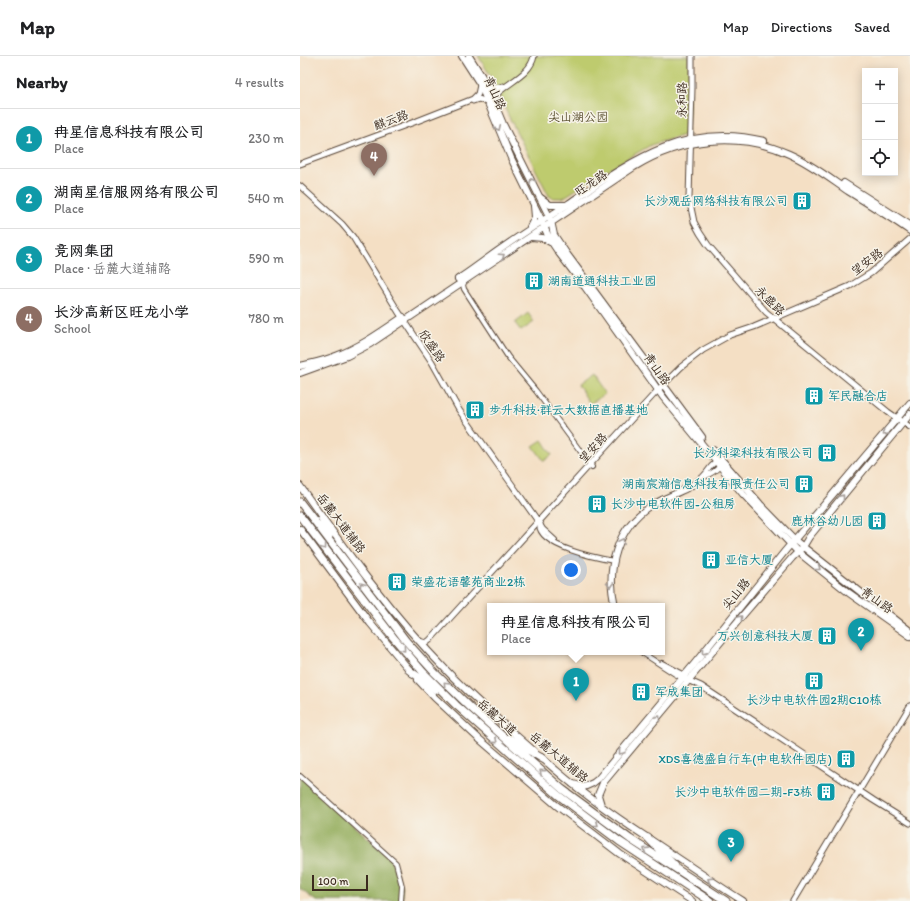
<!DOCTYPE html>
<html lang="en">
<head>
<meta charset="utf-8">
<style>
  :root { --surface:#fff; --page:#f6f6f6; --text:#202124; --muted:#757577; --line:#e0e0e0; --accent:#d1495b }
  body { margin:0; font-family:Itim,"LXGW WenKai TC",sans-serif; background:var(--page); color:var(--text) }
  .controls { position:absolute; right:12px; top:12px; display:grid; overflow:hidden; border-radius:0px; box-shadow:0 2px 10px #0003 }
  .controls button { width:36px; height:36px; display:grid; place-items:center; padding:0; border:0; border-bottom:1px solid var(--line); background:var(--surface); color:var(--text); font:20px sans-serif }
  .scale { position:absolute; left:12px; bottom:10px; width:56px; box-sizing:border-box; padding-left:4px; border:2px solid #3b2a1e; border-top:0; font-size:11px; line-height:14px; white-space:nowrap; color:#3b2a1e; -webkit-text-stroke:3px #f7f3e8; paint-order:stroke }
  .you { position:absolute; left:271px; top:514px; width:14px; height:14px; margin:-10px; border:3px solid #fff; border-radius:50%; background:#1a73e8; box-shadow:0 0 0 6px #1a73e833 }
  .badge { display:grid; place-items:center; width:26px; height:26px; border-radius:50%; background:var(--accent); color:#fff; font-size:13px; font-weight:700 }
  .pin { position:absolute; translate:-50% -33px; filter:drop-shadow(0 1px 2px #0008) }
  .pin::after { content:''; position:absolute; top:21px; width:14px; height:12px; background:inherit; clip-path:polygon(0 0,100% 0,50% 100%) }
  .popup { position:absolute; left:187px; top:547px; width:178px; height:52px; box-sizing:border-box; display:grid; place-content:center; border-radius:0px; background:var(--surface); filter:drop-shadow(0 1px 3px #0005); font-size:13px; white-space:nowrap; color:var(--muted) }
  .popup b { font-size:15px; color:var(--text) }
  .popup::after { content:''; position:absolute; left:50%; top:100%; margin-left:-8px; border:8px solid transparent; border-top-color:var(--surface) }
  .list { margin:0; padding:0; list-style:none }
  h2 { display:flex; justify-content:space-between; align-items:center; height:52px; margin:0; padding:0 16px; font-size:17px }
  h2 small { font-size:13px; font-weight:400; color:var(--muted) }
  .list li { display:grid; grid-template-columns:26px 1fr auto; gap:12px; align-items:center; box-sizing:border-box; height:60px; padding:0 16px; border-top:1px solid var(--line) }
  .list b { display:block; font-size:15px; white-space:nowrap }
  .list p { margin:0; font-size:13px; white-space:nowrap; color:var(--muted) }
  .list em { font-size:13px; font-style:normal; color:var(--muted) }
  .icon { flex:none; width:22px; height:22px; fill:none; stroke:currentColor; stroke-width:2; stroke-linecap:round; stroke-linejoin:round }
  .map { position:relative; flex:none; width:610px; height:845px; overflow:hidden }
  header { display:flex; align-items:center; gap:24px; box-sizing:border-box; height:56px; padding:0 20px; background:var(--surface); border-bottom:1px solid var(--line) }
  header strong { font-size:19px }
  nav { display:flex; gap:22px; margin-inline-start:auto; font-size:14px }
  main { display:flex }
  aside { flex:1; background:var(--surface) }
  .map>svg:first-child { display:block }
  .green { fill:#becb6e; stroke:#7c7a46 }
  .forest { fill:#96af61; stroke:#686c40 }
  .lines { fill:none; stroke-linecap:round; stroke-linejoin:round }
  .minor-casing { stroke:#574537; stroke-width:6 }
  .tertiary-casing { stroke:#574537; stroke-width:7 }
  .secondary-casing { stroke:#574537; stroke-width:8 }
  .primary-casing { stroke:#574537; stroke-width:8 }
  .trunk-casing { stroke:#574537; stroke-width:9 }
  .minor { stroke:#fff; stroke-width:4 }
  .tertiary { stroke:#fff; stroke-width:5 }
  .secondary { stroke:#fff; stroke-width:6 }
  .primary { stroke:#fff; stroke-width:6 }
  .trunk { stroke:#fff; stroke-width:7 }
  .oneway { stroke:#a79f9a }
  .labels { text-anchor:middle; dominant-baseline:central; stroke-width:3; stroke-linejoin:round; paint-order:stroke }
  .street-label { font-size:12px; fill:#3b2a1e; stroke:#f7f3e8 }
  .park-label { font-size:12px; fill:#5c5232; stroke:#f7f3e8 }
  .culture-label { font-size:12px; fill:#0d838f; stroke:#f7f3e8; text-anchor:end }
</style>
</head>
<body>
<header>
<strong>Map</strong>
<nav><a>Map</a><a>Directions</a><a>Saved</a></nav>
</header>
<main>
<aside>
<h2>Nearby<small>4 results</small></h2>
<ul class="list">
<li><span class="badge" style="background:#0f9aa8">1</span><div><b>冉星信息科技有限公司</b><p>Place</p></div><em>230 m</em></li>
<li><span class="badge" style="background:#0f9aa8">2</span><div><b>湖南星信服网络有限公司</b><p>Place</p></div><em>540 m</em></li>
<li><span class="badge" style="background:#0f9aa8">3</span><div><b>竞网集团</b><p>Place · 岳麓大道辅路</p></div><em>590 m</em></li>
<li><span class="badge" style="background:#8d6e63">4</span><div><b>长沙高新区旺龙小学</b><p>School</p></div><em>780 m</em></li>
</ul>
</aside>
<div class="map">
<svg width="610" height="845" viewBox="0 0 610 845">
  <rect width="100%" height="100%" fill="#f7f3e8"/>
  <filter id="ink" filterUnits="userSpaceOnUse"><feTurbulence type="fractalNoise" baseFrequency=".025" numOctaves="2"/><feDisplacementMap in="SourceGraphic" scale="8" xChannelSelector="R" yChannelSelector="G"/><feConvolveMatrix kernelMatrix="1 2 1 2 8 2 1 2 1" color-interpolation-filters="sRGB"/></filter>
  <filter id="wash" filterUnits="userSpaceOnUse"><feTurbulence type="fractalNoise" baseFrequency=".012" numOctaves="4" result="noise"/><feDisplacementMap in="SourceGraphic" scale="16" xChannelSelector="R" yChannelSelector="G"/><feGaussianBlur stdDeviation="0.9" result="paint"/><feColorMatrix in="noise" values="0 0 0 0 0 0 0 0 0 0 0 0 0 0 0 0 0 1.4 0 .05"/><feComposite in="paint" operator="in"/></filter>
  <g filter="url(#wash)">
    <rect width="100%" height="100%" fill="#f4dfc4"/>
    <!-- green -->
    <path class="green" d="M178,0H389V54L387,76L384,79L351,89L302,117L263,142H253L249,140L208,59L190,19Z
      M228,257L234,266L221,275L215,267Z
      M292,319L305,338L290,348L278,329Z
      M242,384L252,399L244,405L233,390Z"/>
    <!-- forest -->
    <path class="forest" d="M0,720L90,802L102,830V845H16L0,833Z"/>
  </g>
  <g filter="url(#ink)">
    <g class="lines">
      <defs>
        <path id="minor" d="M165,225L163,229L164,233L208,301L236,335L292,411
          M240,468L243,473L255,484
          M239,469C240,491 297,502 314,505
          M314,550C304,512 316,470 351,449C364,440 379,437 392,428C395,426 401,423 404,419C409,414 411,407 419,405
          M316,550C307,513 318,472 351,450C361,444 371,441 381,436C389,433 395,428 402,423C408,418 417,416 421,408
          M341,596L375,618L382,622
          M362,607L385,619
          M0,720L96,807L102,830L101,845"/>
        <path id="tertiary" d="M392,0V32L389,142L394,166L400,177L408,189L466,256L588,356L610,371
          M186,27L196,32L203,30
          M173,45L179,43L188,47
          M195,48L196,40L199,36C211,25 231,17 234,0
          M0,108L117,65L173,43L178,38L180,29
          M0,130L42,168L53,181L98,255L132,306L159,354L240,468
          M119,585L126,587L130,584L358,334L381,311L403,294L430,279L454,271L550,230L571,217L610,183
          M385,623L401,630L573,744L610,767
          M493,845L610,650"/>
        <path id="secondary" d="M544,127L610,169
          M241,142L250,149H265
          M251,165L254,179L266,197L402,381
          M243,168L249,182L259,197L285,231L363,341L443,438L498,496L549,537L610,580
          M230,171L235,161L234,150
          M231,181L243,182L250,186
          M158,223C168,217 178,209 188,202C214,183 241,166 268,148C330,106 385,65 464,85
          M0,310C12,307 24,305 36,300C60,291 81,276 103,261
          M0,317L47,300L70,288L334,111C381,82 438,75 489,98C510,107 529,122 548,135C569,148 590,161 610,175
          M413,394L460,448L497,486L610,575
          M0,430C45,494 92,559 147,615C174,643 204,669 234,695
          M0,473L70,567L112,617
          M118,624L134,641L178,682L256,749L320,798L392,845
          M241,701C274,731 311,758 348,782C380,803 411,825 443,845"/>
        <path id="primary" d="M162,0L180,28L211,102L242,165
          M169,0L186,27L203,68L249,160
          M273,728L284,731L293,727L298,723L395,607L485,495L610,347
          M301,749L298,739L303,727L443,559L492,502L503,491L509,481L610,358"/>
        <path id="trunk" d="M0,446L106,585L134,616L170,651L262,733L330,783L426,845
          M0,460L93,581L123,616L156,649L258,739L319,785L410,845
          M21,460L29,480
          M109,614L136,634
          M209,682L243,703
          M348,782L375,810"/>
      </defs>
      <!-- minor casing -->
      <use href="#minor" class="minor-casing"/>
      <!-- tertiary casing -->
      <use href="#tertiary" class="tertiary-casing"/>
      <!-- secondary casing -->
      <use href="#secondary" class="secondary-casing"/>
      <!-- primary casing -->
      <use href="#primary" class="primary-casing"/>
      <!-- trunk casing -->
      <use href="#trunk" class="trunk-casing"/>
      <!-- minor -->
      <use href="#minor" class="minor"/>
      <!-- tertiary -->
      <use href="#tertiary" class="tertiary"/>
      <!-- secondary -->
      <use href="#secondary" class="secondary"/>
      <!-- primary -->
      <use href="#primary" class="primary"/>
      <!-- trunk -->
      <use href="#trunk" class="trunk"/>
    </g>
    <!-- one-way arrows -->
    <defs><path id="oneway-chevron" d="M-2-3.5L2.5 0L-2 3.5" fill="none" stroke-width="1.6" stroke-linecap="round" stroke-linejoin="round"/></defs>
    <g class="oneway">
      <use href="#oneway-chevron" transform="translate(198 72) rotate(65)"/>
      <use href="#oneway-chevron" transform="translate(232 125) rotate(-116)"/>
      <use href="#oneway-chevron" transform="translate(202 200) rotate(-34)"/>
      <use href="#oneway-chevron" transform="translate(585 377) rotate(130)"/>
      <use href="#oneway-chevron" transform="translate(542 441) rotate(-51)"/>
      <use href="#oneway-chevron" transform="translate(322 485) rotate(-63)"/>
      <use href="#oneway-chevron" transform="translate(24 491) rotate(54)"/>
      <use href="#oneway-chevron" transform="translate(518 512) rotate(38)"/>
      <use href="#oneway-chevron" transform="translate(62 529) rotate(-128)"/>
      <use href="#oneway-chevron" transform="translate(310 529) rotate(87)"/>
      <use href="#oneway-chevron" transform="translate(440 562) rotate(-50)"/>
      <use href="#oneway-chevron" transform="translate(103 593) rotate(50)"/>
      <use href="#oneway-chevron" transform="translate(404 596) rotate(129)"/>
      <use href="#oneway-chevron" transform="translate(146 628) rotate(-134)"/>
      <use href="#oneway-chevron" transform="translate(358 662) rotate(-50)"/>
      <use href="#oneway-chevron" transform="translate(195 685) rotate(41)"/>
      <use href="#oneway-chevron" transform="translate(321 696) rotate(130)"/>
      <use href="#oneway-chevron" transform="translate(242 716) rotate(-139)"/>
      <use href="#oneway-chevron" transform="translate(296 768) rotate(38)"/>
      <use href="#oneway-chevron" transform="translate(346 794) rotate(-147)"/>
      <use href="#oneway-chevron" transform="translate(410 824) rotate(-148)"/>
    </g>
  </g>
  <!-- icons -->
  <defs>
    <symbol id="building-square" viewBox="-11 -11 22 22"><rect x="-9" y="-9" width="18" height="18" rx="4" fill="#0f9aa8" stroke="#f7f3e8"/><path d="M-4-6H4V6H1V3H-1V6H-4ZM-2.5-4.3h1.7v1.8h-1.7ZM.8-4.3h1.7v1.8H.8ZM-2.5-1h1.7V.8h-1.7ZM.8-1h1.7V.8H.8Z" fill="#fff"/></symbol>
  </defs>
  <g fill-rule="evenodd">
    <use href="#building-square" x="491" y="134" width="22" height="22"/>
    <use href="#building-square" x="223" y="214" width="22" height="22"/>
    <use href="#building-square" x="503" y="329" width="22" height="22"/>
    <use href="#building-square" x="164" y="343" width="22" height="22"/>
    <use href="#building-square" x="516" y="386" width="22" height="22"/>
    <use href="#building-square" x="493" y="417" width="22" height="22"/>
    <use href="#building-square" x="286" y="437" width="22" height="22"/>
    <use href="#building-square" x="566" y="454" width="22" height="22"/>
    <use href="#building-square" x="400" y="493" width="22" height="22"/>
    <use href="#building-square" x="86" y="515" width="22" height="22"/>
    <use href="#building-square" x="516" y="569" width="22" height="22"/>
    <use href="#building-square" x="503" y="614" width="22" height="22"/>
    <use href="#building-square" x="330" y="625" width="22" height="22"/>
    <use href="#building-square" x="535" y="692" width="22" height="22"/>
    <use href="#building-square" x="515" y="725" width="22" height="22"/>
  </g>
  <g class="labels">
    <!-- street labels -->
    <g class="street-label">
      <text transform="translate(195 37) rotate(66)">青山路</text>
      <text transform="translate(382 44) rotate(-89)">永和路</text>
      <text transform="translate(91 64) rotate(-20)">麒云路</text>
      <text transform="translate(291 127) rotate(-34)">旺龙路</text>
      <text transform="translate(567 206) rotate(-37)">望安路</text>
      <text transform="translate(470 245) rotate(45)">永盛路</text>
      <text transform="translate(132 290) rotate(56)">欣盛路</text>
      <text transform="translate(357 313) rotate(55)">青山路</text>
      <text transform="translate(293 392) rotate(-48)">望安路</text>
      <text transform="translate(41 467) rotate(53)">岳麓大道辅路</text>
      <text transform="translate(436 538) rotate(-51)">尖山路</text>
      <text transform="translate(577 544) rotate(36)">青山路</text>
      <text transform="translate(197 661) rotate(42)">岳麓大道</text>
      <text transform="translate(259 701) rotate(40)">岳麓大道辅路</text>
    </g>
    <!-- park labels -->
    <g class="park-label">
      <text x="278" y="61">尖山湖公园</text>
    </g>
    <!-- culture labels -->
    <g class="culture-label">
      <text x="488" y="145">长沙观岳网络科技有限公司</text>
      <text x="248" y="225" text-anchor="start">湖南道通科技工业园</text>
      <text x="528" y="340" text-anchor="start">军民融合店</text>
      <text x="189" y="354" text-anchor="start">步升科技·群云大数据直播基地</text>
      <text x="513" y="397">长沙科梁科技有限公司</text>
      <text x="490" y="428">湖南宸瀚信息科技有限责任公司</text>
      <text x="311" y="448" text-anchor="start">长沙中电软件园-公租房</text>
      <text x="563" y="465">鹿林谷幼儿园</text>
      <text x="425" y="504" text-anchor="start">亚信大厦</text>
      <text x="111" y="526" text-anchor="start">荣盛花语馨苑商业2栋</text>
      <text x="513" y="580">万兴创意科技大厦</text>
      <text x="355" y="636" text-anchor="start">军成集团</text>
      <text x="514" y="644" text-anchor="middle">长沙中电软件园2期C10栋</text>
      <text x="532" y="703">XDS喜德盛自行车(中电软件园店)</text>
      <text x="512" y="736">长沙中电软件园二期-F3栋</text>
    </g>
  </g>
</svg>
<div class="controls">
<button>+</button>
<button>−</button>
<button><svg class="icon" aria-label="locate" viewBox="0 0 24 24"><circle cx="12" cy="12" r="6"/><path d="M12 2v4M12 18v4M2 12h4M18 12h4"/></svg></button>
</div>
<div class="scale">100 m</div>
<div class="you"></div>
<div class="pin badge" style="left:276px;top:645px;background:#0f9aa8">1</div>
<div class="popup"><b>冉星信息科技有限公司</b>Place</div>
<div class="pin badge" style="left:561px;top:595px;background:#0f9aa8">2</div>
<div class="pin badge" style="left:431px;top:806px;background:#0f9aa8">3</div>
<div class="pin badge" style="left:74px;top:120px;background:#8d6e63">4</div>
</div>
</main>
</body>
</html>
